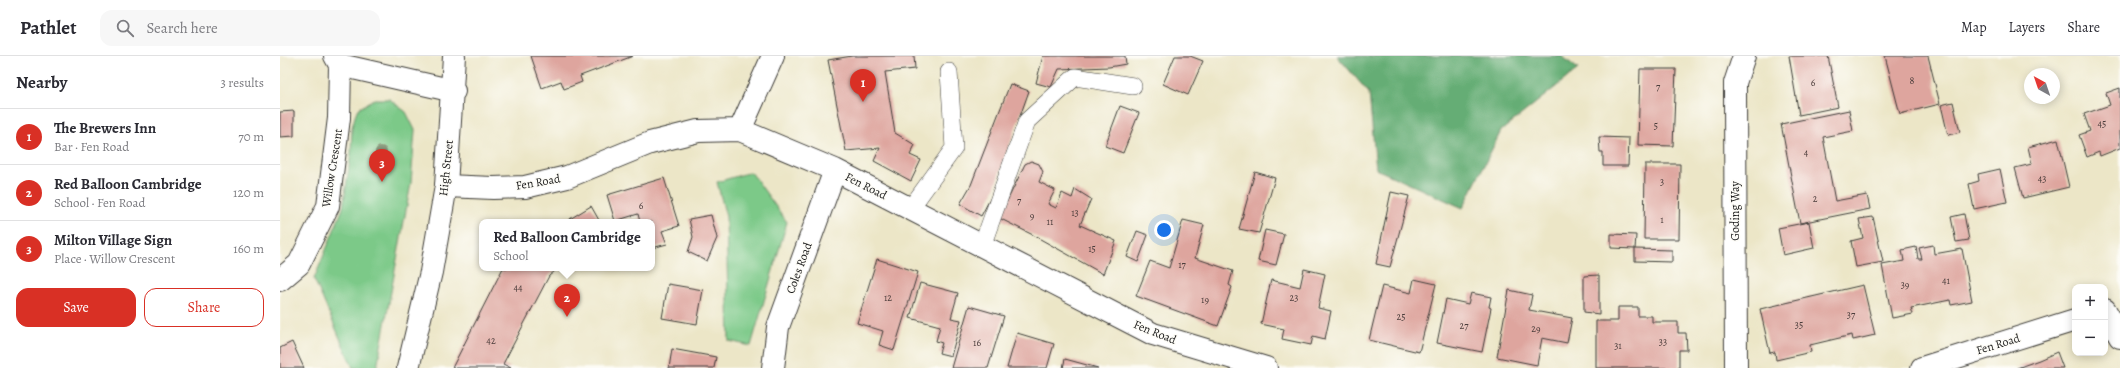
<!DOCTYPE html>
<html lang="en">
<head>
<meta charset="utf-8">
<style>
  :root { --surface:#fff; --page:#f7f7f7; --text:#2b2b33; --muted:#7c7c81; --line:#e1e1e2; --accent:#d93025 }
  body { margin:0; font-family:Alegreya,serif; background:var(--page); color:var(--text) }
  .controls { position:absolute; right:12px; bottom:12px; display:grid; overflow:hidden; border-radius:8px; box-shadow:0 2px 10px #0003 }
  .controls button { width:36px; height:36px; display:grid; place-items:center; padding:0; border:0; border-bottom:1px solid var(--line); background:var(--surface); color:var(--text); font:20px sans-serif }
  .compass { position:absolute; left:1744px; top:12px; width:36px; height:36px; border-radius:50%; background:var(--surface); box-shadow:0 2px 10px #0003; rotate:320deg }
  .you { position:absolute; left:884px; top:174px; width:14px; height:14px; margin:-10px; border:3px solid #fff; border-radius:50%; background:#1a73e8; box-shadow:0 0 0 6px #1a73e833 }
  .badge { display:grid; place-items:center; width:26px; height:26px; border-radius:50%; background:var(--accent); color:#fff; font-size:13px; font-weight:700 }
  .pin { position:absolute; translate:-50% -33px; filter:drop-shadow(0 1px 2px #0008) }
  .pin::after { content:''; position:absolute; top:21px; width:14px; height:12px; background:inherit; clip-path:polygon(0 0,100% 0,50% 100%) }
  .popup { position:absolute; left:199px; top:163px; width:176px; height:52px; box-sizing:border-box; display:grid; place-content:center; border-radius:8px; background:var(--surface); filter:drop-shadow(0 1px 3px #0005); font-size:13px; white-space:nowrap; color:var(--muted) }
  .popup b { font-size:15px; color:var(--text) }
  .popup::after { content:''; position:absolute; left:50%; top:100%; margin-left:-8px; border:8px solid transparent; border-top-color:var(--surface) }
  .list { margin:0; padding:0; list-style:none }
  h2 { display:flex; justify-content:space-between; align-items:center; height:52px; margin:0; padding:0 16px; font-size:17px }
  h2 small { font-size:13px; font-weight:400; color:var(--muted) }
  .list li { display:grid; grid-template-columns:26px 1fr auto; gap:12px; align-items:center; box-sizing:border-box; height:56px; padding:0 16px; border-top:1px solid var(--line) }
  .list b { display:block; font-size:15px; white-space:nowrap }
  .list p { margin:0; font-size:13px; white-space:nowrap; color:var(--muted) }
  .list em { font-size:13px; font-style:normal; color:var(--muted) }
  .actions { display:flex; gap:8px; padding:12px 16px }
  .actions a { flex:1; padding:9px 0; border:1px solid var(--accent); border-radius:12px; text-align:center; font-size:14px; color:var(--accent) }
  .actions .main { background:var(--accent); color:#fff }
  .icon { flex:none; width:22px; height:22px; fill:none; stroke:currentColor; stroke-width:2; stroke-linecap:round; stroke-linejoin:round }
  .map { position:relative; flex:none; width:1840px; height:312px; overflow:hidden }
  header { display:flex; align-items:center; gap:24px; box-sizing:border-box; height:56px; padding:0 20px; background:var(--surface); border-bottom:1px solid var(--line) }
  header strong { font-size:19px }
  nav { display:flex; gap:22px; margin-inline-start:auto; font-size:14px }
  .search { width:280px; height:36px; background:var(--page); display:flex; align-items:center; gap:10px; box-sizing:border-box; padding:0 14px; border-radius:12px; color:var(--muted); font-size:15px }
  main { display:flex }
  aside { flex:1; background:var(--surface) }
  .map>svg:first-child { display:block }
  .green { fill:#7cc988; stroke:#4c7252 }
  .forest { fill:#65ad74; stroke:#406448 }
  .building { fill:#dea59e }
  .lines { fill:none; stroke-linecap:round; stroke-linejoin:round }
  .service-casing { stroke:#3b3a36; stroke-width:18 }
  .minor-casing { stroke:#3b3a36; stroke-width:24 }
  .tertiary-casing { stroke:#3b3a36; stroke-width:24 }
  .service { stroke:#fff; stroke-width:17 }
  .minor { stroke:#fff; stroke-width:22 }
  .tertiary { stroke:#fff; stroke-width:22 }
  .tree { fill:#8e9d81 }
  .labels { text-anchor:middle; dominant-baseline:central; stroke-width:3; stroke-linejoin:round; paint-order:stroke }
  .number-label { font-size:10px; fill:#4c3e3c }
  .street-label { font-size:12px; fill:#1c1c1c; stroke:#fdfcf7 }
</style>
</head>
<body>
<header>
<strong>Pathlet</strong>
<div class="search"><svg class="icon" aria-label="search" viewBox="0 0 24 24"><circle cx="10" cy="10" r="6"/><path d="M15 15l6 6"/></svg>Search here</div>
<nav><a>Map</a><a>Layers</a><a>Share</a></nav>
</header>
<main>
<aside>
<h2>Nearby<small>3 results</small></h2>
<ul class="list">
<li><span class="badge">1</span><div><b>The Brewers Inn</b><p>Bar · Fen Road</p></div><em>70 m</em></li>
<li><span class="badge">2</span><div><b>Red Balloon Cambridge</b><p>School · Fen Road</p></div><em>120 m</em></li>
<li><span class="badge">3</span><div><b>Milton Village Sign</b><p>Place · Willow Crescent</p></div><em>160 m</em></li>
</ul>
<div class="actions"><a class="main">Save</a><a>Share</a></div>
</aside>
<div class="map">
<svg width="1840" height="312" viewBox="0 0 1840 312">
  <rect width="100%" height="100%" fill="#fdfcf7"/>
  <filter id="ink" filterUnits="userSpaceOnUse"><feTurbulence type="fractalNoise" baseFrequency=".025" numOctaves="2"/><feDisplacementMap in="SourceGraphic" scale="8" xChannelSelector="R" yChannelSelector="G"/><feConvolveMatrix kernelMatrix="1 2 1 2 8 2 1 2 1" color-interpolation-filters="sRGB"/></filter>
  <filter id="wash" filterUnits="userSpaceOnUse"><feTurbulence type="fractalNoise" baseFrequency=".012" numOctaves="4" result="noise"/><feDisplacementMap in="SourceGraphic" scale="16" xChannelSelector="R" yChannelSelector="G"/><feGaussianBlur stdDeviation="0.9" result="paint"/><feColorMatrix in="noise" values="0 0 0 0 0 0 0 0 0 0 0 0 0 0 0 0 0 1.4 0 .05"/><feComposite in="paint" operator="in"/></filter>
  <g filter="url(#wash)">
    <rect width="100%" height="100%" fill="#ece6c7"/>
    <!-- green -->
    <path class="green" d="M94,43H109L126,56L135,74L131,127L97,312H73L34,223L63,152L71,97L72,71L77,54Z
      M471,116L507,166L471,290L449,285L446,161L437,126Z"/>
    <!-- forest -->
    <path class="forest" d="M1057,0H1282L1298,13L1221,75L1183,152L1096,113L1089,37Z"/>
    <g id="blocks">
      <!-- building -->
      <path class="building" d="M251,0H353L300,20L302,26L284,33L281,25L262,32Z
        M572,0H634L635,13L605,16L615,77L635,89L630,99L641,104L631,125L594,105L600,92L566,95L548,4Z
        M763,0H845L846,8L829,11L779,13L771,31L756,27Z
        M895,0H910L923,5L908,39L883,28Z
        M1509,0H1548L1558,51L1519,59Z
        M1605,0H1648L1660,48L1620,58Z
        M1360,13H1396L1393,90L1358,89Z
        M730,28L749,35L711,141L701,160L680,148L691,129Z
        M1840,32V92L1820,100L1819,96L1807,101L1799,79L1810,75L1804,58L1830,49L1826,37Z
        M1673,46L1680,76L1668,79L1661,49Z
        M840,50L859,57L843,97L825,90Z
        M1569,54L1573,75L1543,81L1555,145L1587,139L1590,153L1520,167L1501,68Z
        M14,55V80L0,81V56Z
        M1319,81L1349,82L1348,110H1323V96H1320Z
        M1778,83L1789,131L1743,142L1735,112L1752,108L1748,91Z
        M751,105L759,108L763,116L759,126L775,134L768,148L776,152L782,137L792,142L795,133L811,143L800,169L836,185L823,218L753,179L719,162L745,108Z
        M1365,108H1400L1399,183H1364Z
        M1720,113L1727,146L1694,153L1689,128L1699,125L1698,118Z
        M975,116L995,122L979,177L959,173Z
        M384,122L399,170L382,175L387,188L372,192V166H360L358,158L335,165L327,139Z
        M1111,136L1129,140L1110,211L1096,208Z
        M311,150L320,166H285Z
        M1684,158L1689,184L1676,186L1671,161Z
        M431,159L437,182L427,205L408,196L413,181L409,163Z
        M1593,161L1603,206L1576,211L1571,185L1583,182L1579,163Z
        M903,164L924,169L915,202L953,215L949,229L952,231L938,270L856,240L870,205L889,212Z
        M1529,166L1534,192L1503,199L1498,172Z
        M985,174L1004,178L996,209L978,205Z
        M857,175L868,179L858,206L847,201Z
        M1331,178L1356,179L1355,193L1392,194V206L1355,205V193L1331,192Z
        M1653,189L1654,198L1682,193L1692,245L1671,249L1670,244L1631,252L1633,258L1612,262L1602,209L1624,205L1622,194L1636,191L1638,203H1642L1639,192Z
        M597,203L638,216L614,294L599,289L603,275L577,267Z
        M223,212H273L275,215L269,220L223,308L231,312H172Z
        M1024,213L1045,218L1038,252L1051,255L1045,283L1033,280L1031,289L1002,283L1004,273L981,268L991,224L1020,231Z
        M1319,219V258L1304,256V220Z
        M1134,223L1156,228L1139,296L1089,284L1102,230L1131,237Z
        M640,227L678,237L671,262L681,264L671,300L659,297L662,287L656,285L660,270L630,262Z
        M388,228L423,234L417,268L382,262Z
        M1583,229L1595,279L1573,284L1572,279L1530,289L1531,296L1496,304L1495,296L1490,297L1480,253Z
        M1229,234L1252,239L1249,254L1292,262L1287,287L1262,282L1257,309L1217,301Z
        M1191,237L1211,241L1209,251L1211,252L1202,296L1157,287L1166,243L1188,248Z
        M689,250L724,260L708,312H671Z
        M1338,251H1358V260H1372V266H1398V277H1406L1407,294H1399V312H1316V265H1338Z
        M737,277L774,288L767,312H727Z
        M12,286L24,312H0V292Z
        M392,293L436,301L434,312H389Z
        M1777,296L1783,312H1737L1759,304Z
        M785,303L818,312H783Z"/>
    </g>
  </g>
  <g filter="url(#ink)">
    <use href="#blocks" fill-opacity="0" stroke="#3b3a36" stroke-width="1"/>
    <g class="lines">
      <defs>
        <path id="service" d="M630,153L674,92L669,16
          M702,190L747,65L795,21L853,30"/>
        <path id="minor" d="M460,74L493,0
          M166,130L213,132L245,131L287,121L370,87L418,75L460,74L555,114L873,278L986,312
          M0,224L19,208L48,150L59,62L60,9
          M1825,254L1840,281
          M493,312L498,271L555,114
          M1456,312L1455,27L1464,0
          M1642,312L1795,264"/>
        <path id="tertiary" d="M55,0L60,9L174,35
          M128,312L151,216L166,130L174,0"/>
      </defs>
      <!-- service casing -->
      <use href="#service" class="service-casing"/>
      <!-- minor casing -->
      <use href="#minor" class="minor-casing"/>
      <!-- tertiary casing -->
      <use href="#tertiary" class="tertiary-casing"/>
      <!-- service -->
      <use href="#service" class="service"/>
      <!-- minor -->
      <use href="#minor" class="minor"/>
      <!-- tertiary -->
      <use href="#tertiary" class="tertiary"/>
    </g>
    <!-- trees -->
    <circle class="tree" cx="101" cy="96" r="6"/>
  </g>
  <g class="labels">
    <!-- number labels -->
    <g class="number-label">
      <text x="1632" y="24">8</text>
      <text x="1533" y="26">6</text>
      <text x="1378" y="30">7</text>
      <text x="1822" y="67">45</text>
      <text x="1376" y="69">5</text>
      <text x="1526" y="96">4</text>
      <text x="1762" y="122">43</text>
      <text x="1382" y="125">3</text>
      <text x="1535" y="142">2</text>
      <text x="739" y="144">7</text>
      <text x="361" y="149">6</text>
      <text x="795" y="156">13</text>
      <text x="752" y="159">9</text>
      <text x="1382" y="163">1</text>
      <text x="770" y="165">11</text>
      <text x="812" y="192">15</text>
      <text x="902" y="208">17</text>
      <text x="1666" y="224">41</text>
      <text x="1625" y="228">39</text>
      <text x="238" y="231">44</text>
      <text x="608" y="241">12</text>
      <text x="1014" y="241">23</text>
      <text x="925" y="243">19</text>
      <text x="1571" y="258">37</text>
      <text x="1121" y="260">25</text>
      <text x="1519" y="268">35</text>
      <text x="1184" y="269">27</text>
      <text x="1256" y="272">29</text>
      <text x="211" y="284">42</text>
      <text x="1383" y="285">33</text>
      <text x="697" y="286">16</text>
      <text x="1338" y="289">31</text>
    </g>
    <!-- street labels -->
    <g class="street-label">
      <text transform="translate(52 112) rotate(-81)">Willow Crescent</text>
      <text transform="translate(166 112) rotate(-84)">High Street</text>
      <text transform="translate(258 126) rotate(-10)">Fen Road</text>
      <text transform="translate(586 130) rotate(27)">Fen Road</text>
      <text transform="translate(1455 155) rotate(-90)">Goding Way</text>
      <text transform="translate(519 212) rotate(-70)">Coles Road</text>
      <text transform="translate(875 276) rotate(22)">Fen Road</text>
      <text transform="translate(1718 288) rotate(-17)">Fen Road</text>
    </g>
  </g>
</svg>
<div class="controls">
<button>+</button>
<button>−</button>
</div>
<svg class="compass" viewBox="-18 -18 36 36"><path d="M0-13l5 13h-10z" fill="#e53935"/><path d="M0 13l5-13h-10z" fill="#7c7c81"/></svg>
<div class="you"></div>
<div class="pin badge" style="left:583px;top:46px">1</div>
<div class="pin badge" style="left:287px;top:261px">2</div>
<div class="popup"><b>Red Balloon Cambridge</b>School</div>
<div class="pin badge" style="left:102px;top:126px">3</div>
</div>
</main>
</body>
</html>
